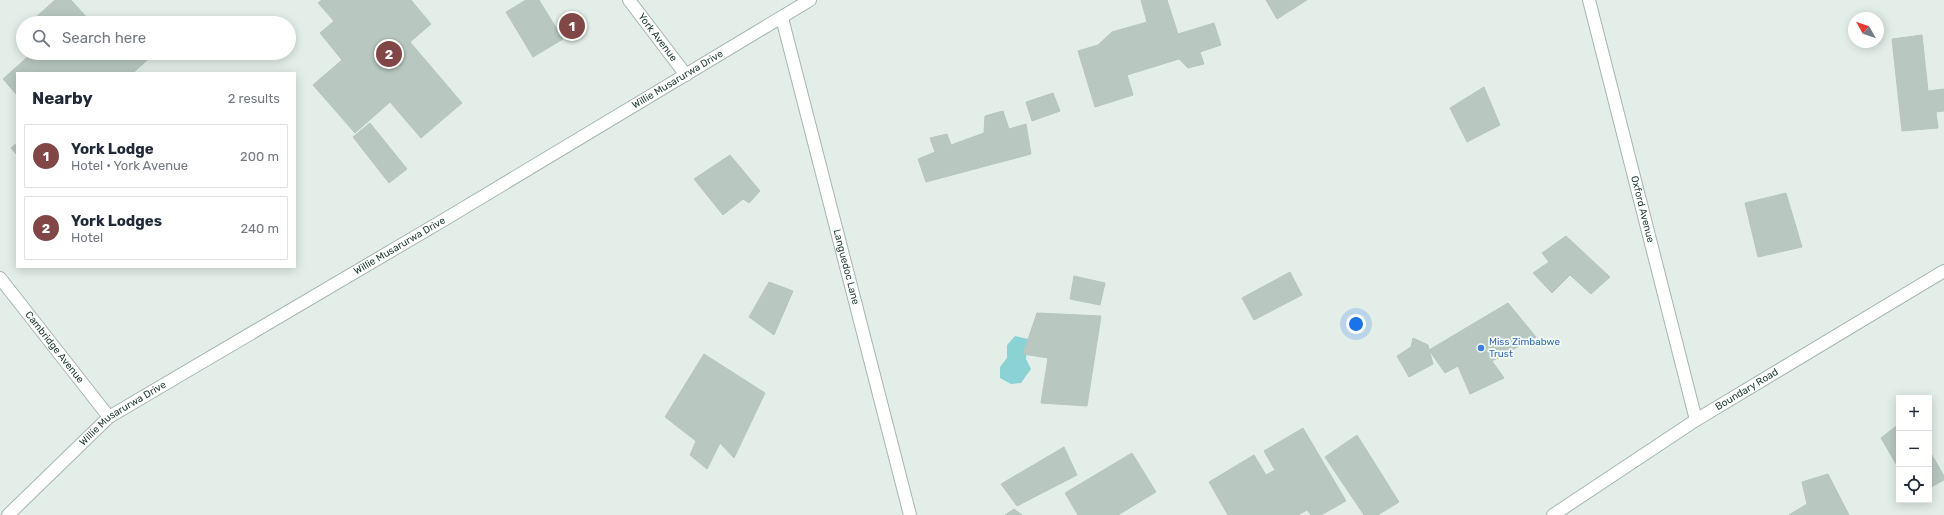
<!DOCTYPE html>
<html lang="en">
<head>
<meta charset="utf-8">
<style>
  :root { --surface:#fff; --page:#f2f2f3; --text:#1f2937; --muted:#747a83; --line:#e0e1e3; --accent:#804746 }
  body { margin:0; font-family:Rubik,sans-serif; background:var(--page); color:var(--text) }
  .controls { position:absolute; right:12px; bottom:12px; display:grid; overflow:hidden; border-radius:0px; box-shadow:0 2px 10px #0003 }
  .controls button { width:36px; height:36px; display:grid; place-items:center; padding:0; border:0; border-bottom:1px solid var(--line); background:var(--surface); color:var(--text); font:20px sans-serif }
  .compass { position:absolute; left:1848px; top:12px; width:36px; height:36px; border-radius:50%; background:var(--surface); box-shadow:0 2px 10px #0003; rotate:310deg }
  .you { position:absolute; left:1356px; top:324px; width:14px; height:14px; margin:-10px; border:3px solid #fff; border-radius:50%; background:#1a73e8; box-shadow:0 0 0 6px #1a73e833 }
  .badge { display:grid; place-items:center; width:26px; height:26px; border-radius:50%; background:var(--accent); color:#fff; font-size:13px; font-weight:700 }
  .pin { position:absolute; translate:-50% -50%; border:2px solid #fff; box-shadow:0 1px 4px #0006 }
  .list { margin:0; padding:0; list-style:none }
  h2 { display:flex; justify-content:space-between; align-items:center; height:52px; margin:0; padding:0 16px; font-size:17px }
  h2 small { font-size:13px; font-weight:400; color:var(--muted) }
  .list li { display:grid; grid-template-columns:26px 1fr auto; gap:12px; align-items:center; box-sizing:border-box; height:64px; margin:0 8px 8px; padding:0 8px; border:1px solid var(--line); border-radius:0px }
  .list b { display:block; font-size:15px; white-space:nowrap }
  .list p { margin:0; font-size:13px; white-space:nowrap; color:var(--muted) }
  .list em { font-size:13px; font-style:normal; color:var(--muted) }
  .icon { flex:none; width:22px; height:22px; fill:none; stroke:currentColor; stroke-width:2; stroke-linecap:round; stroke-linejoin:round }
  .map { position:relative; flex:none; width:1944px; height:515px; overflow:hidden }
  .search { position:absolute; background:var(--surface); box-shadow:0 2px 10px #0003; left:16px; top:16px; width:280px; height:44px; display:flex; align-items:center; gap:10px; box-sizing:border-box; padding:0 14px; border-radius:22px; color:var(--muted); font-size:15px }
  .panel { position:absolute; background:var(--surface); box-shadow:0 2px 10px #0003; left:16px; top:72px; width:280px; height:196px; border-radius:0px }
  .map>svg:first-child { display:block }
  .water { fill:#8ad2d4 }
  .building { fill:#b8c8c0; stroke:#b5c7be }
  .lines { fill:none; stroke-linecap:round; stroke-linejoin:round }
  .minor-casing { stroke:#a5b6ae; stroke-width:14 }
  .minor { stroke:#fff; stroke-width:12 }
  .shop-dot { fill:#3f7fe0; stroke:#f4faf6; stroke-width:1.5 }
  .labels { text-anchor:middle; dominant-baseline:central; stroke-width:3.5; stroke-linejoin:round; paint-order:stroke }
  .street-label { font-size:10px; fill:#224034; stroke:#f4faf6 }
  .shop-label { font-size:10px; fill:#366cbe; stroke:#f4faf6; text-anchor:start }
</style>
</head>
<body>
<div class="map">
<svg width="1944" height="515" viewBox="0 0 1944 515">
  <rect width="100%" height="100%" fill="#e3eee8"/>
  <!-- water -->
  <path class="water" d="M1015,336L1028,339L1026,359L1031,369L1021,383L1011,384L1000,378V367L1007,358V345Z"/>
  <!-- building -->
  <path class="building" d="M55,0H71L92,23H41L36,17Z
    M322,0H411L431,24L410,42L462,103L421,138L390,102L355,133L313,85L342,60L320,33L334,21L318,3Z
    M526,0H539L563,39L533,57L506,12Z
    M1141,0H1167L1178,34L1214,23L1221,45L1200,52L1204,64L1188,68L1179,59L1127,75L1133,95L1095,107L1078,51L1098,45L1112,32L1147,22Z
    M1266,0H1307L1277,19Z
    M1922,35L1928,91L1944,89V111L1936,112L1938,128L1902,131L1892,39Z
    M32,53H155L133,73H17V95L3,79Z
    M1484,87L1500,125L1467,142L1450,108Z
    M1053,93L1060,111L1032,121L1026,102Z
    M1003,111L1009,129L1026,124L1031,154L926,182L918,159L935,152L930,138L947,134L951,145L984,133L985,116Z
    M370,123L407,169L389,183L353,137Z
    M17,143V155L11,148Z
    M730,155L760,191L749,203L743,199L723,215L694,179Z
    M1786,193L1802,247L1758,257L1745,203Z
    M1566,236L1610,277L1591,294L1570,275L1552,293L1533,273L1549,262L1542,253Z
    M1290,272L1302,295L1254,320L1242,298Z
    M1074,276L1105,283L1100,305L1070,299Z
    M769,282L793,291L774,335L749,317Z
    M1508,303L1536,337L1492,361L1504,378L1470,394L1458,366L1445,373L1429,350Z
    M1037,313L1101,316L1087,406L1041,403L1048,358L1023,354Z
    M1413,338L1428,345L1433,364L1409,377L1397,356L1411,347Z
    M704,354L765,393L734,458L720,443L707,469L690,455L696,441L665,417Z
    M1899,424V469L1881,438Z
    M1303,428L1346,501L1321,515H1311L1307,510L1298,515H1228L1209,482L1254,455L1266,475L1275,470L1264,451Z
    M1357,435L1399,502L1378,515H1364L1325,457Z
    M1064,447L1077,475L1017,506L1001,484Z
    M1929,450L1944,476V480L1929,488Z
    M1132,453L1156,492L1118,515H1078L1065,493Z
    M1828,474L1849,515H1789L1807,504L1802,482Z
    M1014,509L1022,515H1005Z"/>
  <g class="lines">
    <defs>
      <g id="minor">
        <path id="s1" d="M629,0L686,75"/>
        <path id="s2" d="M1589,0L1696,420"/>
        <path id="s3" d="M782,18L910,515"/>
        <path id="s4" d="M0,278L109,417"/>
        <path id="s5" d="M8,515L109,417L447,218L810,0"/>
        <path id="s6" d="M1553,515L1696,420L1944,271"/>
      </g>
    </defs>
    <!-- minor casing -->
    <use href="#minor" class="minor-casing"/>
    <!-- minor -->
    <use href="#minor" class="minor"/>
  </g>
  <!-- markers -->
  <circle class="shop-dot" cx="1481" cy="348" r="4"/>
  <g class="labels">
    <!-- street labels -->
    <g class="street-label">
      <text stroke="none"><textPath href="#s1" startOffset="47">York Avenue</textPath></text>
      <text stroke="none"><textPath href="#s5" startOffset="802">Willie Musarurwa Drive</textPath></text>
      <text stroke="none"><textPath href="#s2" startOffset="216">Oxford Avenue</textPath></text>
      <text stroke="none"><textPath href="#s5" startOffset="478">Willie Musarurwa Drive</textPath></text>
      <text stroke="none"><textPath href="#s3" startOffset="257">Languedoc Lane</textPath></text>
      <text stroke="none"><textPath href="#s4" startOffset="88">Cambridge Avenue</textPath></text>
      <text stroke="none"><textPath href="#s6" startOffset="231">Boundary Road</textPath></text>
      <text stroke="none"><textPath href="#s5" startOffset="154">Willie Musarurwa Drive</textPath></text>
    </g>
    <!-- shop labels -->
    <g class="shop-label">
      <text x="1489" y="342">Miss Zimbabwe<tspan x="1489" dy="12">Trust</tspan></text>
    </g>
  </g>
</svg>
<div class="controls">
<button>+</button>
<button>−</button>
<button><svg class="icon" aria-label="locate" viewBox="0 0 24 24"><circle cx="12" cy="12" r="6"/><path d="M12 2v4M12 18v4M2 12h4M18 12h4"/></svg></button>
</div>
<svg class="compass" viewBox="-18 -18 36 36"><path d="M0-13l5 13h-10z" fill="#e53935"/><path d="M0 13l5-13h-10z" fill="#747a83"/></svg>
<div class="you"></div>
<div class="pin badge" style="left:572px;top:26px">1</div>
<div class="pin badge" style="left:389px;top:54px">2</div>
<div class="search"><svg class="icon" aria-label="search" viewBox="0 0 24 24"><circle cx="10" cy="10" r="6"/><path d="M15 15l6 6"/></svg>Search here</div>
<section class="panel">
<h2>Nearby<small>2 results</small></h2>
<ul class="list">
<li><span class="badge">1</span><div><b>York Lodge</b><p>Hotel · York Avenue</p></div><em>200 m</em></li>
<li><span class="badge">2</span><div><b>York Lodges</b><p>Hotel</p></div><em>240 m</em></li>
</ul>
</section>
</div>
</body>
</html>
